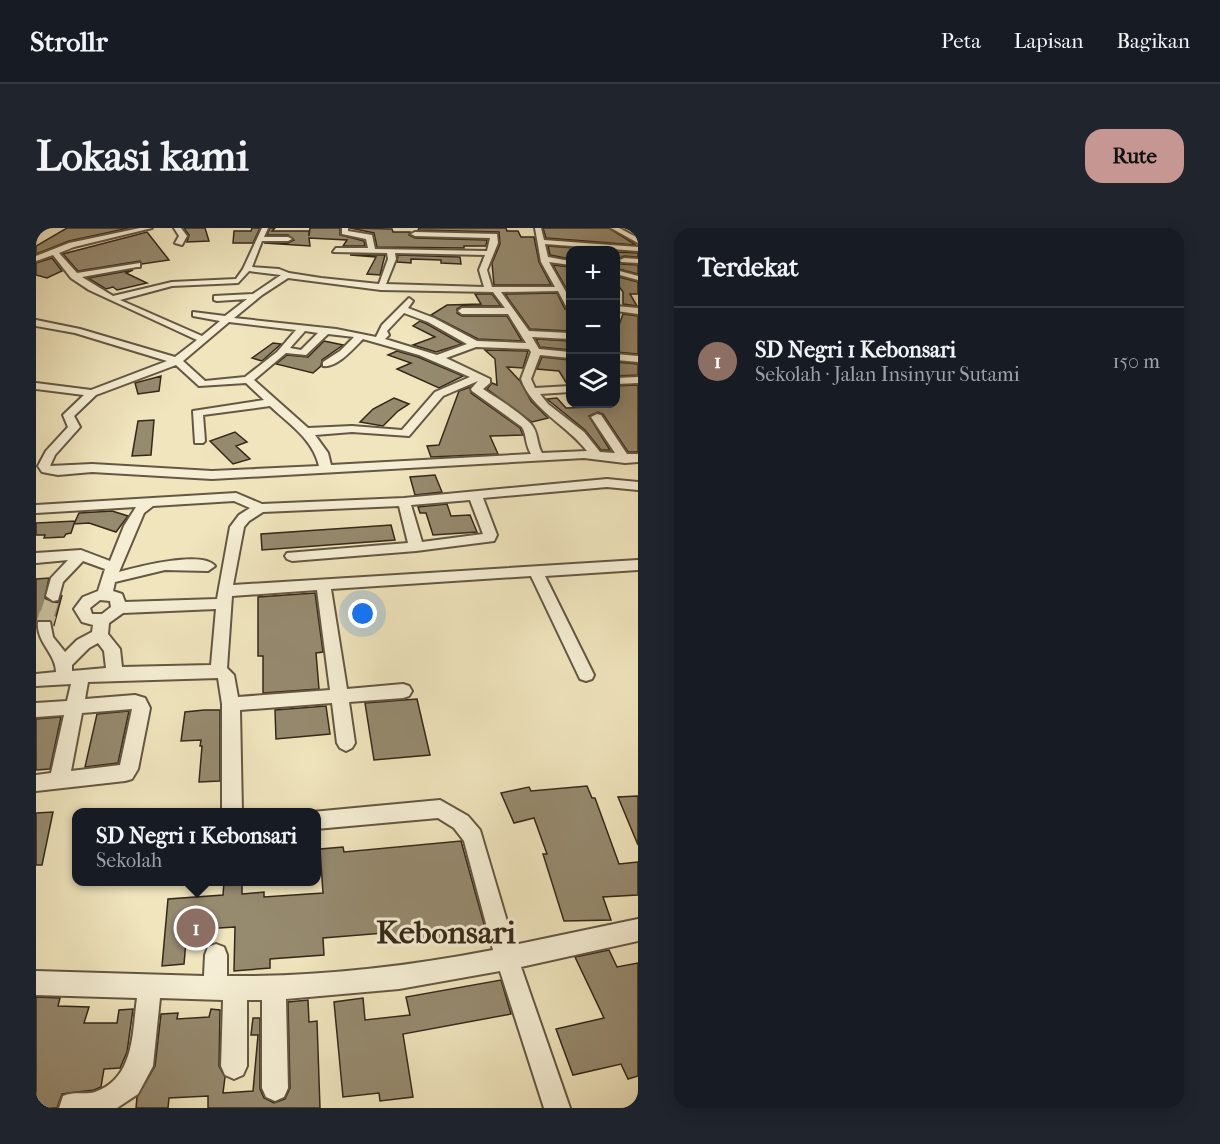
<!DOCTYPE html>
<html lang="id">
<head>
<meta charset="utf-8">
<style>
  :root { --surface:#171b24; --page:#20242c; --text:#f1f3f6; --muted:#9ea1a6; --line:#363941; --accent:#c59692 }
  body { margin:0; font-family:"IM FELL French Canon",serif; background:var(--page); color:var(--text) }
  .controls { position:absolute; right:18px; top:18px; display:grid; overflow:hidden; border-radius:12px; box-shadow:0 3px 15px #0003 }
  .controls button { width:54px; height:54px; display:grid; place-items:center; padding:0; border:0; border-bottom:2px solid var(--line); background:var(--surface); color:var(--text); font:30px sans-serif }
  .you { position:absolute; left:327px; top:386px; width:21px; height:21px; margin:-15px; border:4px solid #fff; border-radius:50%; background:#1a73e8; box-shadow:0 0 0 9px #1a73e833 }
  .badge { display:grid; place-items:center; width:39px; height:39px; border-radius:50%; background:var(--accent); color:#fff; font-size:20px; font-weight:700 }
  .pin { position:absolute; translate:-50% -50%; border:3px solid #fff; box-shadow:0 2px 6px #0006 }
  .popup { position:absolute; left:36px; top:580px; width:249px; height:78px; box-sizing:border-box; display:grid; place-content:center; border-radius:12px; background:var(--surface); filter:drop-shadow(0 2px 4px #0005); font-size:20px; white-space:nowrap; color:var(--muted) }
  .popup b { font-size:22px; color:var(--text) }
  .popup::after { content:''; position:absolute; left:50%; top:100%; margin-left:-12px; border:12px solid transparent; border-top-color:var(--surface) }
  .list { margin:0; padding:0; list-style:none }
  h2 { display:flex; justify-content:space-between; align-items:center; height:78px; margin:0; padding:0 24px; font-size:26px }
  h2 small { font-size:20px; font-weight:400; color:var(--muted) }
  .list li { display:grid; grid-template-columns:39px 1fr auto; gap:18px; align-items:center; box-sizing:border-box; height:108px; padding:0 24px; border-top:2px solid var(--line) }
  .list b { display:block; font-size:22px; white-space:nowrap }
  .list p { margin:0; font-size:20px; white-space:nowrap; color:var(--muted) }
  .list em { font-size:20px; font-style:normal; color:var(--muted) }
  .icon { flex:none; width:33px; height:33px; fill:none; stroke:currentColor; stroke-width:2; stroke-linecap:round; stroke-linejoin:round }
  .map { position:relative; flex:none; width:602px; height:880px; overflow:hidden; border-radius:18px }
  header { display:flex; align-items:center; gap:36px; box-sizing:border-box; height:84px; padding:0 30px; background:var(--surface); border-bottom:2px solid var(--line) }
  header strong { font-size:28px }
  nav { display:flex; gap:33px; margin-inline-start:auto; font-size:21px }
  .intro { display:flex; align-items:center; justify-content:space-between; box-sizing:border-box; height:144px; padding:0 36px }
  h1 { margin:0; font-size:42px }
  .button { padding:15px 27px; border-radius:18px; background:var(--accent); color:#111; font-size:21px; font-weight:700 }
  main { display:flex; gap:36px; padding:0 36px }
  aside { flex:1; background:var(--surface); border-radius:18px; box-shadow:0 3px 15px #0003 }
  .map>svg:first-child { display:block }
  .building { fill:#968a6f; stroke:#35281a; stroke-width:1.5 }
  .lines { fill:none; stroke-linecap:round; stroke-linejoin:round }
  .minor-tunnel-far1 { stroke:#cbbf9c; stroke-width:14; stroke-dasharray:14 7; stroke-linecap:butt }
  .minor-tunnel { stroke:#cbbf9c; stroke-width:17; stroke-dasharray:17 9; stroke-linecap:butt }
  .minor-casing { stroke:#645743; stroke-width:4 }
  .minor { fill:#f5eed4; fill-rule:evenodd }
  .rail { stroke:#35281a; stroke-width:2; stroke-dasharray:5 5; stroke-linecap:butt }
  .labels { text-anchor:middle; dominant-baseline:central; stroke-width:6; stroke-linejoin:round; paint-order:stroke }
  .near-quarter-label { font-size:32px; font-weight:bold; fill:#35281a; stroke:#f5eed4 }
</style>
</head>
<body>
<header>
<strong>Strollr</strong>
<nav><a>Peta</a><a>Lapisan</a><a>Bagikan</a></nav>
</header>
<div class="intro"><h1>Lokasi kami</h1><a class="button">Rute</a></div>
<main>
<div class="map">
<svg width="602" height="880" viewBox="0 0 602 880">
  <rect width="100%" height="100%" fill="#f0e5bd"/>
  <filter id="stains"><feTurbulence type="fractalNoise" baseFrequency=".00333" numOctaves="4"/><feColorMatrix values="0 0 0 0 .2 0 0 0 0 .09 0 0 0 0 .02 0 0 0 .5 -.17"/></filter>
  <radialGradient id="worn" r=".72"><stop offset=".6" stop-color="#630" stop-opacity="0"/><stop offset="1" stop-color="#630" stop-opacity=".3"/></radialGradient>
  <!-- building -->
  <path class="building" d="M31,0H93L33,13L0,26V18Z
    M148,0H169L173,13L151,14L153,7Z
    M216,0H224L217,15H197L198,3H215Z
    M234,0H239L236,3H273V8L274,0H304V7L328,13L329,18H307L311,12L273,10L274,18L228,15H252L258,12L252,7H231Z
    M314,0L356,1L357,4H374L373,7L379,10L451,12L450,18H428V20L341,19L338,5Z
    M383,0H470L471,3H482L485,9H498L503,34L515,57H458L456,35L464,16L463,4L382,2Z
    M507,0H573L600,17L510,10Z
    M111,4L133,32L106,36L104,33L42,43L27,26Z
    M512,18L565,22H534V31L514,27Z
    M579,24L602,25V29L588,28L582,31L585,36L602,37V46L579,40Z
    M314,27H349L344,47L331,46L340,29Z
    M362,27L424,29L425,36L405,35V32L375,31V35L361,34Z
    M16,30L26,43L11,50L0,47V35Z
    M517,37L534,39V67Z
    M97,42L90,45L111,55L81,62L77,59L70,61L52,50Z
    M579,48L602,54V66H594L601,78L587,76V64L579,53Z
    M521,65L529,81L534,82V103L494,101L469,66Z
    M439,66H456L465,78H426L421,81V85L426,88H471L486,113L442,111L395,87L411,77L445,76Z
    M587,86L602,88V126L579,124V108Z
    M384,93L391,96L426,116L400,124L377,117L399,109L377,98Z
    M500,111L534,113V122L504,119Z
    M288,113L307,117L286,132L285,138L277,145L240,136L251,127L272,129Z
    M237,115L245,116L226,133L216,130Z
    M449,122L492,123L487,140L471,139L484,153L495,173L512,190L496,194L451,161L456,155L461,157L459,131Z
    M361,123L382,129L427,148L403,160L361,141L375,135L352,127Z
    M506,129L534,132V156H531L523,143L501,141Z
    M579,134L602,136V147L579,148Z
    M125,148L123,163L102,166L99,155Z
    M602,157V224H592L567,186L562,184L553,188L574,222H565L549,202L511,171L521,170L530,180L561,179L559,176H579V158Z
    M434,159L435,165L484,200L487,207L454,208L462,226L395,229L391,218L403,217L423,163Z
    M358,170L373,176L362,183L347,198L324,194L337,181Z
    M118,192L115,227L96,228L102,193Z
    M199,204L211,214L200,218L214,231L197,236L174,213Z
    M399,247L406,264L379,267L374,249Z
    M411,276L415,288L434,287L441,304L397,307L390,285H384L382,279Z
    M76,283L92,288L80,304L53,295L38,296L43,285Z
    M39,293L35,305L30,306L28,309L8,310L9,307H0V295Z
    M355,297L359,312L226,322L225,306Z
    M13,350L9,370L17,375L22,374L26,367L18,397L14,392L0,393V351Z
    M279,365L287,424L280,425L283,461L227,465V428H222V369Z
    M381,471L394,527L338,532L329,475Z
    M290,478L294,506L240,511L239,482Z
    M168,482H184V553L163,554L166,518H164L165,512L145,513L149,484Z
    M93,483L82,535L49,539L61,486Z
    M25,489L14,541L0,542V491Z
    M551,558L556,570H559L583,636L602,634V667L567,669L575,692L528,693L507,626H511L498,590L478,595L465,565L493,559L495,563Z
    M602,568V617L582,569Z
    M17,584L6,637H0V585Z
    M425,613L451,707L381,716L380,711L349,713L348,705L287,710L288,727L234,731V740L198,743L199,699L151,702L148,736L126,738L132,671L187,667L188,654H206V666L228,664V669L287,665L284,621L307,619L308,624Z
    M573,722L581,739L602,735V848L592,851L585,836L537,847L520,801L568,790L539,729Z
    M465,752L475,786L367,806L377,869L344,873L343,865L307,869L298,774L327,770L329,792L374,787L370,769Z
    M0,769L24,770L22,778L53,779L48,795H81L83,782L97,781L91,824L84,840L68,841L65,859L58,862L26,866L21,880H0Z
    M272,772L273,794L281,793L284,880H172V868L133,870L132,880H100L101,869L119,838L125,786L142,785L141,791L173,789L175,781L184,782L183,838L189,849L187,865L217,863L222,807H215L217,790H224V861L228,870L238,875L249,871L254,860L252,774Z"/>
  <g class="lines">
    <!-- minor-tunnel-far1 -->
    <path class="minor-tunnel-far1" d="M11,387L17,368"/>
    <!-- minor-tunnel -->
    <path class="minor-tunnel" d="M8,398L12,386"/>
    <defs>
      <path id="minor" d="M104,0H116L38,19L23,25L41,45L104,35V39H101L46,49L77,68L136,54L200,51L207,41L226,0H232L228,9H252L256,11L252,13H226L216,39L243,41L253,45L285,50L343,56L352,31L351,25L297,24L300,20H332L330,11L306,6V0H312V3L336,7L339,21L451,23L454,10L379,8L375,6L379,4L461,6L462,15L451,42L456,59H519L505,34L499,0H505L508,12L602,19V23L509,16L512,29L534,33V37L513,34L534,71V80H531L522,63L465,64L493,103L534,105V111L496,109L503,121L534,124V130L504,127L495,151L499,160L534,158V164L504,166L512,176L548,204L564,224L579,225L555,189L561,186L565,187L591,226H602V234L589,235L548,230L176,251L56,244L22,247L6,244L2,238L10,223L32,199L27,187L48,167L0,161V155L55,162L131,133L39,105L0,98V92L44,101L139,129L161,112L53,62L35,50L17,27L0,33V28L33,15ZM359,25L449,27L443,42L448,59L350,56L360,31ZM213,43L245,47L217,66L178,68V72L181,73L211,71L189,88L157,84V88L184,93L166,108L84,72L136,58L202,55ZM252,50L345,62L457,64L469,80H426L422,83L426,86H472L490,115L441,113L398,90L372,80L377,73L373,70L346,97L340,109L300,101L198,90L226,67ZM368,85L392,94L431,116L401,127L349,111L353,107L351,103ZM193,94L260,102L241,124L209,149L169,153L147,133ZM269,103L282,105L265,122L254,120ZM292,106L318,109L304,123L287,134V138C301,140 317,121 327,111L383,127L434,149L399,164L366,202L316,198L272,200L218,152L250,125L270,127ZM440,119L493,121L495,124L485,151C496,182 531,197 551,223L506,225C500,215 503,204 494,195C481,182 462,171 447,161L454,155V151L410,130ZM140,137L163,158L210,155L228,172L157,183L159,215H167L169,213L167,187L234,178C253,196 277,211 283,238L176,243L56,236L14,238L19,227L44,199L38,188L60,167ZM442,153L435,161L436,163L486,199C491,208 489,216 495,226L295,237L292,225L279,207L316,204L373,208L407,168Z
        M138,0H145L151,8L146,17L139,15L143,8Z
        M575,0H583L602,10V15Z
        M588,30L602,31V35L585,34L584,32Z
        M580,42L602,48V52L580,46Z
        M580,78L602,80V86L580,83Z
        M580,126L602,128V134L580,132Z
        M602,149V155L580,156V150Z
        M571,251L602,254V262L571,259L447,270L461,307L458,313L380,323L256,333L251,331L249,328L251,325L372,315L363,278L227,284L213,293L208,299L197,357L602,332V342L509,348L558,447L556,451L550,453L544,451L495,348L295,361L311,461L367,456L373,458L376,463L373,468L367,470L313,474L319,515L316,520L310,523L304,520L301,515L296,475L204,482L206,584H186V476L182,450L52,454L49,471L99,467L109,470L114,480L102,541L96,551L89,553L0,563V547L15,545L28,487L0,489V475L31,473L35,456L0,458V446L20,444C20,426 0,414 2,394H14L17,409L29,424L41,412L56,404L57,397L46,394L38,381L47,369L62,363L69,341L47,333L27,354L22,372L17,373L10,368L15,350L32,332L0,335V325L45,322L74,333L88,298L100,279L0,285V277L200,265L226,276L368,270ZM434,272L447,306L386,314L375,277ZM198,273L214,280L203,287L194,299L181,371L89,374L86,366L77,363L79,354L129,342L172,343L179,338C166,322 101,339 83,344L108,285L117,278ZM281,362L294,462L202,469L198,447L191,440L196,368ZM64,372L74,373L75,379L66,386H56L54,380ZM180,381L175,437L86,439L84,421L72,406L73,395L87,385ZM62,415L68,423L70,440L36,443V437L53,420ZM96,481L84,537L35,543L46,485Z
        M404,572L432,588L444,602L478,717L602,691V713L485,739L534,880H508L464,743L363,761L250,771L252,860L248,869L239,873L230,869L226,860V772H211V838L207,847L198,851L189,847L185,838L187,772L124,770L117,838L102,866L81,880H23L27,868C38,863 49,867 59,864C99,850 96,804 101,770L0,767V743L168,748L169,727L172,719L180,716L188,719L191,727V748C281,749 369,739 457,722L428,613L418,600L402,590L280,601V584H276Z"/>
    </defs>
    <!-- minor casing -->
    <use href="#minor" class="minor-casing"/>
    <!-- minor -->
    <use href="#minor" class="minor"/>
    <!-- rail -->
    <path class="rail" d="M596,0L602,3"/>
  </g>
  <g class="labels">
    <!-- near-quarter labels -->
    <g class="near-quarter-label">
      <text x="410" y="704">Kebonsari</text>
    </g>
  </g>
  <rect width="100%" height="100%" filter="url(#stains)"/>
  <rect width="100%" height="100%" fill="url(#worn)"/>
</svg>
<div class="controls">
<button>+</button>
<button>−</button>
<button><svg class="icon" aria-label="layers" viewBox="0 0 24 24"><path d="M12 4l9 5-9 5-9-5zM3 14l9 5 9-5"/></svg></button>
</div>
<div class="you"></div>
<div class="pin badge" style="left:160px;top:700px;background:#8d6e63">1</div>
<div class="popup"><b>SD Negri 1 Kebonsari</b>Sekolah</div>
</div>
<aside>
<h2>Terdekat<small></small></h2>
<ul class="list">
<li><span class="badge" style="background:#8d6e63">1</span><div><b>SD Negri 1 Kebonsari</b><p>Sekolah · Jalan Insinyur Sutami</p></div><em>150 m</em></li>
</ul>
</aside>
</main>
</body>
</html>
